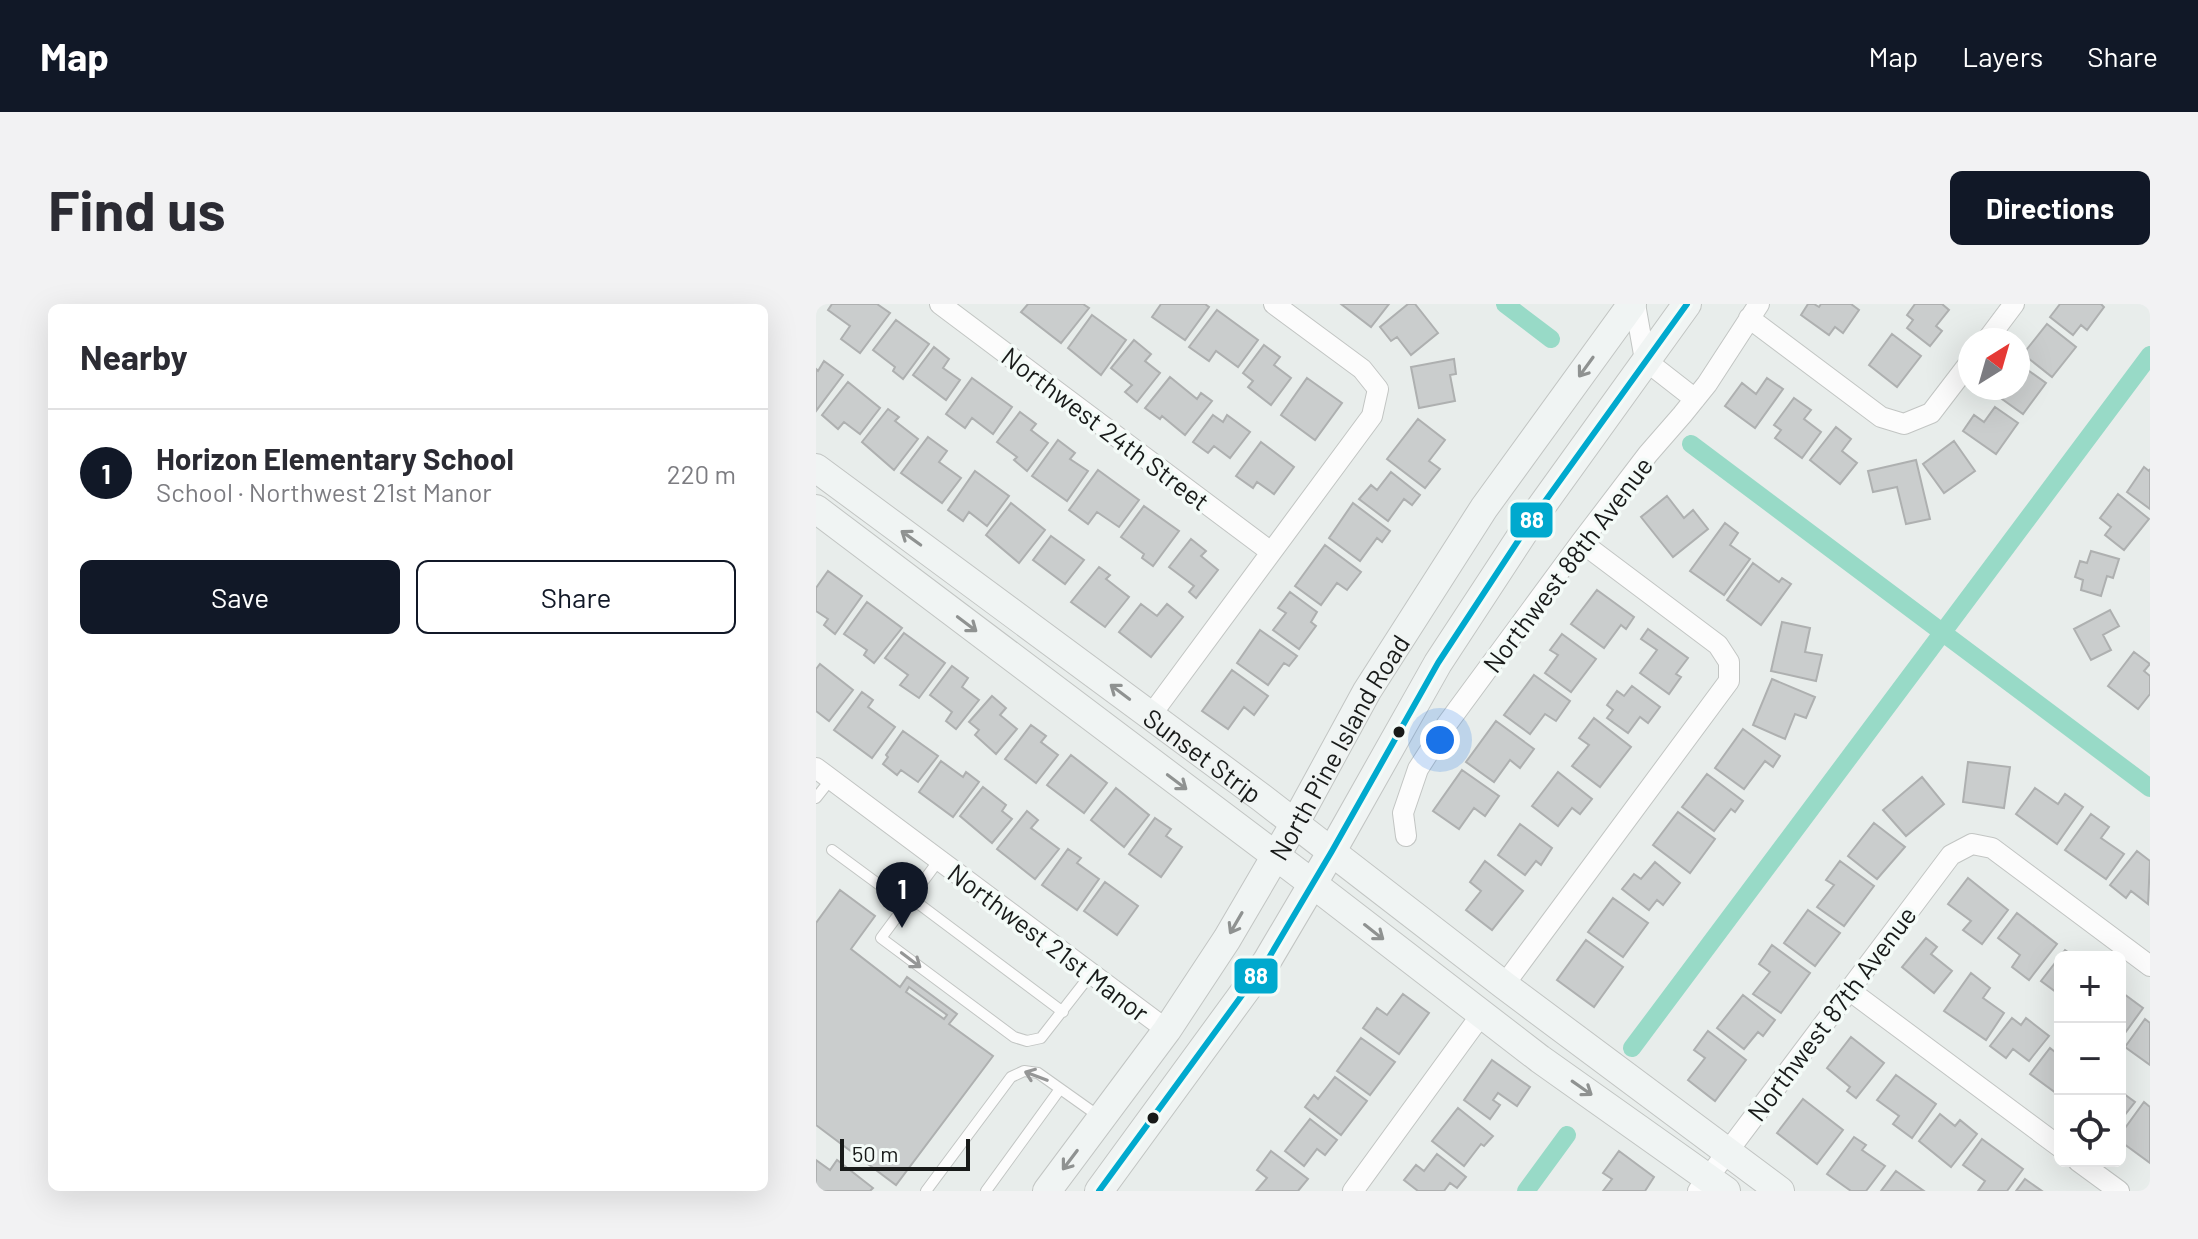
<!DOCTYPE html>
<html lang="en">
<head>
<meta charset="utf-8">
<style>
  :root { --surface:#fff; --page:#f2f2f3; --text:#2b2b33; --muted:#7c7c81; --line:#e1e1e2; --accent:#111827 }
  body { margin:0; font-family:Barlow,sans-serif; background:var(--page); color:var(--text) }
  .controls { position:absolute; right:24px; bottom:24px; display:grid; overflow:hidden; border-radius:12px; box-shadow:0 8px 32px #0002 }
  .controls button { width:72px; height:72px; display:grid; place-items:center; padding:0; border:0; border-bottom:2px solid var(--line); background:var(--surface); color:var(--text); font:40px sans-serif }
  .compass { position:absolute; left:1142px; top:24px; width:72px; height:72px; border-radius:50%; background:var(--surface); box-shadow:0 8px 32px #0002; rotate:37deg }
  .scale { position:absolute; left:24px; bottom:20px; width:130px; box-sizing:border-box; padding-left:8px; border:4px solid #181a19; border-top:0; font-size:22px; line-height:28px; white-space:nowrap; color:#181a19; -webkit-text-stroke:6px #f4fbf8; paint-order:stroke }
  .you { position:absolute; left:624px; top:436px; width:28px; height:28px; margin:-20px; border:6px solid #fff; border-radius:50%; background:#1a73e8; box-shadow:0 0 0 12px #1a73e833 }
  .badge { display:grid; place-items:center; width:52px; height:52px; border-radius:50%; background:var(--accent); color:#fff; font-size:26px; font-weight:700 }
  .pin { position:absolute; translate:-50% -66px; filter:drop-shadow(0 2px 4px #0008) }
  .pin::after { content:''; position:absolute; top:42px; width:28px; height:24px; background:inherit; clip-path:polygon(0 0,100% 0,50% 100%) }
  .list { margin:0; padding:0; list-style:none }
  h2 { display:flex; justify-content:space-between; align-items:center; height:104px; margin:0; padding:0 32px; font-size:34px }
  h2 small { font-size:26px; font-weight:400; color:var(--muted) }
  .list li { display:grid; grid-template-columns:52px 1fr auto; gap:24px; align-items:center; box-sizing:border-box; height:128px; padding:0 32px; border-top:2px solid var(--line) }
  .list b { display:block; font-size:30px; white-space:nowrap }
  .list p { margin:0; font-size:26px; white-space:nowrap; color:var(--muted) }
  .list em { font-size:26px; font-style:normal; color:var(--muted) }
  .actions { display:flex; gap:16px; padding:24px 32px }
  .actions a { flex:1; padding:18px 0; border:2px solid var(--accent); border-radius:12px; text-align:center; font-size:28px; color:var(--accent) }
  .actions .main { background:var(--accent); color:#fff }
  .icon { flex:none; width:44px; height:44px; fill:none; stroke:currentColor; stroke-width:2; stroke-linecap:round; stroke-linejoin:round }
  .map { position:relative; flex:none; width:1334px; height:887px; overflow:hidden; border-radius:12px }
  header { display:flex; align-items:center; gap:48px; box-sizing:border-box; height:112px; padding:0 40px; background:var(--accent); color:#fff }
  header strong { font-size:38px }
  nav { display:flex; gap:44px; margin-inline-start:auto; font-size:28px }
  .intro { display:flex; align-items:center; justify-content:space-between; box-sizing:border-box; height:192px; padding:0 48px }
  h1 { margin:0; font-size:56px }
  .button { padding:20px 36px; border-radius:12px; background:var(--accent); color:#fff; font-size:28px; font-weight:700 }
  main { display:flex; gap:48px; padding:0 48px }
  aside { flex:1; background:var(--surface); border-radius:12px; box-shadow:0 8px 32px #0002 }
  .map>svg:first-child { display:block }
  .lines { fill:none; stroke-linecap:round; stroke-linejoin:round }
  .canal { stroke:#98dac7; stroke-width:18 }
  .building { fill:#cacdcd; stroke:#aeb0b0; stroke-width:2; fill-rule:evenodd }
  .lane-casing { stroke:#c2c5c3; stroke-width:12 }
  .street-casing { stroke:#c2c5c3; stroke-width:22 }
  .secondary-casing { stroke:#c2c5c3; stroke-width:30 }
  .lane { stroke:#fcfcfc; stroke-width:10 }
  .street { stroke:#fcfcfc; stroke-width:20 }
  .secondary { stroke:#f0f4f3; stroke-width:28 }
  .bus-1-casing { stroke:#f4fbf8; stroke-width:12 }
  .bus-1 { stroke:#00a9ce; stroke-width:6 }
  .oneway { stroke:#8f9291 }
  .oneway2 { stroke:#959696 }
  .bus-dot { fill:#181a19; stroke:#f4fbf8; stroke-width:3 }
  .labels { text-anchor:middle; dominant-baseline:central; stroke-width:7; stroke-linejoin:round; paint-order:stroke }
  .street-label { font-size:26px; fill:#181a19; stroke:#f4fbf8 }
  .line-badge { stroke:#f4fbf8; stroke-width:3 }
  .badge-label { font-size:22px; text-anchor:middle; font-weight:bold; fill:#fff }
</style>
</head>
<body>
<header>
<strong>Map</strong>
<nav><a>Map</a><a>Layers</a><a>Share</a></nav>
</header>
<div class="intro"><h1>Find us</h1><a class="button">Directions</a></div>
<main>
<aside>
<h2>Nearby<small></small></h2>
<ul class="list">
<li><span class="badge">1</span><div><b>Horizon Elementary School</b><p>School · Northwest 21st Manor</p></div><em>220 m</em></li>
</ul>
<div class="actions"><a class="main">Save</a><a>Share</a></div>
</aside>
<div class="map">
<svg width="1334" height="887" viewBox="0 0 1334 887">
  <rect width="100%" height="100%" fill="#e8edeb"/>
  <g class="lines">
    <!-- canal -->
    <path class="canal" d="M689,0L735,35
      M875,140L1334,484
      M816,744L1334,51
      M710,887L751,831"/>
  </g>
  <!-- building -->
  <path class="building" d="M16,0H61L74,9L44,49L25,35L34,22L12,6Z
    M212,0H267L273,4L245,39L205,8Z
    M345,0H389L393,3L369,36L336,13Z
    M525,0H573L555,23Z
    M592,0H599L622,29L595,51L581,33L575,37L564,23Z
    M992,0H998L1003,3L1005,0H1035L1043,6L1027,29L1019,23L1013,31L985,11Z
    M1099,0H1126L1133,6L1120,22L1126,27L1114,42L1091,24L1097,16L1091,11Z
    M1244,0H1285L1288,3L1271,26L1265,21L1257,31L1234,13Z
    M401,6L442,36L422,63L400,47L393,57L373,43Z
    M276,11L310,36L285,71L252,44Z
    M80,16L113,40L87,75L77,67L79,63L57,46Z
    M1231,20L1260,43L1236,73L1207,50Z
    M1076,30L1105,52L1081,83L1053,61Z
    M318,36L335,50L329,57L344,69L321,98L309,88L316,81L295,64Z
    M448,41L464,53L458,61L475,74L455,101L432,83L437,77L427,69Z
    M118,43L133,55L127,64L144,76L130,96L97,71Z
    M638,55L640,70L634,71L639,97L603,104L595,63Z
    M8,57L27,71L0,107V65L2,67Z
    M1202,59L1230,79L1207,110L1186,95L1194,84H1202Z
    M354,73L381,95L385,89L396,97L369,131L346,112L344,115L329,104Z
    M156,74L196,103L177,130L156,114L149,124L130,110Z
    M491,74L526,99L499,136L465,111Z
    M951,74L967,85L939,124L909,102L926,79L940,90Z
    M32,78L64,104L44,130L28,118L22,125L6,111Z
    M978,94L995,106L988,115L1005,128L986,154L959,134L965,126L958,121Z
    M1179,103L1202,119L1180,150L1147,127L1158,111L1168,118Z
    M72,105L83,113L79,117L102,135L78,166L46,138Z
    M204,108L220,120L215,126L232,139L211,167L198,156L201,153L181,138Z
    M397,111L407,118L411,111L434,128L414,154L398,142L392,149L377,138Z
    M602,115L629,136L613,157L624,165L609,184L571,155Z
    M1020,123L1035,135L1026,147L1041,159L1024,180L994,156Z
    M112,133L131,147L123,158L145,174L126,199L85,169Z
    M242,136L259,149L254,155L272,167L251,197L216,172Z
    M1138,137L1159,167L1128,189L1107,160Z
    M445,138L478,163L458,190L441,178L437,184L420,172Z
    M1100,156L1114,215L1090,220L1081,183L1057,188L1052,167Z
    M1328,163L1333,167L1334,165V205L1311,188Z
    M282,166L323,196L303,223L281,208L272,220L253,206Z
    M159,167L193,192L171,222L153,208L147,217L132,206Z
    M575,168L604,191L596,201L588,195L572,217L543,195L555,181L561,186Z
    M1302,190L1333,215L1308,246L1289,231L1295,223L1284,214Z
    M851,192L868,214L877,206L892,225L857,253L825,213Z
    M195,199L229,226L203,259L170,231Z
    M537,199L574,227L566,238L561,234L544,257L513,234Z
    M328,202L363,227L337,262L326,254L328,250L305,233Z
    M909,219L922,229L914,241L934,255L908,291L874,267Z
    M235,232L268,256L249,280L217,256Z
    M375,235L390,247L385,252L402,266L380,294L373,288L378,282L353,263Z
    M509,241L545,268L531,286L521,279L505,301L479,282Z
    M1275,247L1303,255L1297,274L1291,272L1285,292L1265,286L1267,276L1259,273L1264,257L1271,259Z
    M937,259L963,278L966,274L975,280L945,321L911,296Z
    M283,263L294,271L290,275L313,293L289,323L255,298Z
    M12,267L46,292L19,330L8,321L12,315L0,307V284Z
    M781,286L818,313L810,325L805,321L788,344L755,320Z
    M474,288L501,308L495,318L500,322L483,345L457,326L470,309L462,304Z
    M51,298L86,324L58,359L48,351L51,346L28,330Z
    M325,300L341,312L351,300L367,313L335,353L303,328Z
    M1294,306L1303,322L1287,331L1295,346L1275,356L1258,325Z
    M966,318L994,324L989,348L1006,351L1000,377L955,367Z
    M832,325L872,354L860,370L865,373L853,390L824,369L841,346L825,335Z
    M444,326L481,352L473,362L468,359L452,381L421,359Z
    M88,329L129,359L103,394L84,381L92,371L69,354Z
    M746,330L780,355L755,388L729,369L742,351L734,346Z
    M1318,348L1334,360L1328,367L1334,372V390L1322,405L1292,382Z
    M4,360L37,386L13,417L0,407V365Z
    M136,362L152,374L146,383L163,396L140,425L130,417L136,408L114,391Z
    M416,366L452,392L438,411L428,403L412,425L386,407Z
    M718,371L754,397L740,417L729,410L714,430L688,411Z
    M956,375L999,393L990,414L979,410L969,435L937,421Z
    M816,382L844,403L832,419L824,413L812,429L791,414L797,406L791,401L801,387L808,392Z
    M46,388L57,396L52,403L79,423L56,454L18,426Z
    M176,392L190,404L184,411L201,425L180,450L159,431L163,426L153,418Z
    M778,414L815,443L784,483L756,462L773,441L763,434Z
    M680,417L718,445L704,464L694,456L678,478L650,458Z
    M215,421L230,432L225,438L242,451L220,479L189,455Z
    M927,425L964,452L957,463L949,457L928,485L899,464Z
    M87,427L122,452L102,478L85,466L81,471L67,460L72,453L70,451Z
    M255,451L291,479L268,509L231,481Z
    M125,457L147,473L150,468L163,478L137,513L103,488Z
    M1152,458L1194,463L1188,504L1147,498Z
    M646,466L683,492L669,512L658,504L643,525L617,507Z
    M742,468L776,495L764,510L756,504L742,522L716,502Z
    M891,470L927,497L919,508L915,505L898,527L866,503Z
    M1106,473L1128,500L1090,532L1067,506Z
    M167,483L190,501L186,507L196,515L176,539L144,512Z
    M300,484L333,511L308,543L275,516Z
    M1219,484L1242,500L1249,490L1267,503L1241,540L1200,510Z
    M211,507L222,516L215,524L243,545L219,575L181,545Z
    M862,508L899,535L874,569L837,541Z
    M1275,510L1293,523L1285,534L1308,550L1290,575L1249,546Z
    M339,514L355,525L350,532L366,543L345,573L313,550Z
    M1058,519L1089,543L1061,575L1032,552Z
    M704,520L736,544L725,561L720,557L709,571L682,551Z
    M252,545L265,554L261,559L283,575L261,606L226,581Z
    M1321,547L1334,557L1332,600L1315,587L1310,594L1294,581Z
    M669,557L707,587L676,626L650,606L665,587L654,578Z
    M1024,557L1058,582L1028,622L1001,603L1018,581L1010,576Z
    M839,558L864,579L847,601L841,596L833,606L806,585L818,570L825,575Z
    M1152,574L1192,606L1166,640L1147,626L1155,617L1132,600Z
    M289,578L322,602L301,631L268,607Z
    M24,586L59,612L35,645L84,683L91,673L141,710L133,720L177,752L80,881L0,821V619ZM93,683L131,711L128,715L90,688Z
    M797,594L832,619L807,653L772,628Z
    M992,606L1024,629L999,662L968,639Z
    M1201,609L1241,640L1213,676L1196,663L1204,651L1182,634Z
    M1110,634L1121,643L1115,650L1136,667L1118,689L1086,663Z
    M770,636L807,663L778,703L741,676Z
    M956,641L994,669L965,709L937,690L954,668L943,660Z
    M1249,646L1259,653H1244V691L1225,677Z
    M1155,669L1174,684L1167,694L1188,709L1170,736L1128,707Z
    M1304,687L1327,704L1304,736Z
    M587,690L613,709L583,750L547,724L561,704L571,711Z
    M927,691L959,716L947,732L942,728L928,745L901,724Z
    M1196,714L1205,721L1210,714L1233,732L1213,757L1197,745L1190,754L1174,742Z
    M1329,715L1334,719V761L1309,743Z
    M892,727L930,756L899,797L872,776L889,754L878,746Z
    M1035,733L1068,759L1040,794L1031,787L1034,783L1011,764Z
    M545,734L579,758L554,791L521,767Z
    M1234,744L1244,752V792L1214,770Z
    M676,756L714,783L701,802L682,789L677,796L684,801L674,815L648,796Z
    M1080,771L1120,800L1096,834L1077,820L1083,812L1061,796Z
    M519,773L551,797L525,831L489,803L498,791L502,795Z
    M1304,787L1319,798L1304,817Z
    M987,795L1027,826L1001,860L961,829Z
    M1328,798L1334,803V859L1304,837V831Z
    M642,804L677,832L668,842L665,840L648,862L616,837Z
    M1124,810L1139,822L1144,816L1161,830L1135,863L1103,837Z
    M494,815L521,836L509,851L501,845L488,862L469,847Z
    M1038,833L1050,841L1046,846L1069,862L1050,887H1035L1011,870Z
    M1166,835L1207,865L1191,887H1162L1169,877L1147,861Z
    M455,847L492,875L482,887H440L451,874L441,866Z
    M803,847L838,873L829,887H787L796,875L787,869Z
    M621,850L650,873L641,884L634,879L628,887H602L588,876L600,861L608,867Z
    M0,856L14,866L21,856L57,884L54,887H0Z
    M1080,867L1108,887H1065Z
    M1209,875L1226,887H1200Z"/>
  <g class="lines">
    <defs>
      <path id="lane" d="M0,494L15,475
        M16,546L73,588L95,594L247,708
        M123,556L65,634L198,733L211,737L225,734L275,670
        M110,887L195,773L208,767L222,769L284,813
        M170,887L244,785"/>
      <path id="street" d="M124,0L455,248
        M819,0L829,56L879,95
        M933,14L1065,113L1088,120L1115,109L1154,58
        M1171,36L1198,0
        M335,411L556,112L562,85L546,65L458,0
        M0,464L351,726
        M590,532L587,509L602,465L631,420L765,238L832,150L866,111L891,80L943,0
        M688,681L913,377V358L902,341L765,238
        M1033,686L1244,843
        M1262,857L1303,887
        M537,887L665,711
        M882,887L1135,551L1156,540L1176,544L1334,662"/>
      <g id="secondary">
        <path id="s1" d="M0,164L446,494L688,681L964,887"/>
        <path d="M0,205L497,580L724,755L910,887"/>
        <path id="s2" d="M231,887L351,726L411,635L479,519L551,387L668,204L816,0"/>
        <path d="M283,887L451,657L516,547L622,359L717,214L871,0"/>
      </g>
    </defs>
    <!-- lane casing -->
    <use href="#lane" class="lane-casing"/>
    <!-- street casing -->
    <use href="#street" class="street-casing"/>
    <!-- secondary casing -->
    <use href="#secondary" class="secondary-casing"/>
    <!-- lane -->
    <use href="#lane" class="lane"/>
    <!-- street -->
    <use href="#street" class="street"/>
    <!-- secondary -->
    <use href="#secondary" class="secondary"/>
    <defs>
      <path id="bus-1" d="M283,887L451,657L516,547L622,359L717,214L871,0"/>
    </defs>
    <!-- bus-1 casing -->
    <use href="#bus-1" class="bus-1-casing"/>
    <!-- bus-1 -->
    <use href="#bus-1" class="bus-1"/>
  </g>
  <!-- one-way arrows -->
  <defs><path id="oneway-shaft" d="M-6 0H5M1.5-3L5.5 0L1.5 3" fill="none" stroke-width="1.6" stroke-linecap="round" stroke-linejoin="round" transform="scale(2)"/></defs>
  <g class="oneway">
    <use href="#oneway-shaft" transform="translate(770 63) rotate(126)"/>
    <use href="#oneway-shaft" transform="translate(95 234) rotate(-144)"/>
    <use href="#oneway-shaft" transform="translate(151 320) rotate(37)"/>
    <use href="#oneway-shaft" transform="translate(304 388) rotate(-143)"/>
    <use href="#oneway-shaft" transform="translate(361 478) rotate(37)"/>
    <use href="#oneway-shaft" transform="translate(420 619) rotate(120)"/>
    <use href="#oneway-shaft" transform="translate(558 628) rotate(38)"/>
    <use href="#oneway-shaft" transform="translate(766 784) rotate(35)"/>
    <use href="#oneway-shaft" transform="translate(254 856) rotate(127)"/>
  </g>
  <g class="oneway2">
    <use href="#oneway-shaft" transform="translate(95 656) rotate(37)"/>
    <use href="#oneway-shaft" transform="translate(220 772) rotate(-159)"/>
  </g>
  <!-- markers -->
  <g class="bus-dot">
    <circle cx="583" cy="428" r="7"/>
    <circle cx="337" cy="814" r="7"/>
  </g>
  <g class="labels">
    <!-- street labels -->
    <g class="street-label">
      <text transform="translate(290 124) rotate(37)">Northwest 24th Street</text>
      <text transform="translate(751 260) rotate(-53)">Northwest 88th Avenue</text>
      <text stroke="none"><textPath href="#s2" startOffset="532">North Pine Island Road</textPath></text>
      <text stroke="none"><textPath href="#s1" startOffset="482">Sunset Strip</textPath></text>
      <text transform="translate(233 638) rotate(37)">Northwest 21st Manor</text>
      <text transform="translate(1015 709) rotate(-53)">Northwest 87th Avenue</text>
    </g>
  </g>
  <g class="line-badge">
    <rect x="693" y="197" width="45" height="38" rx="8" fill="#00a9ce"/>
    <rect x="417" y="653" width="46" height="38" rx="8" fill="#00a9ce"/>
  </g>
  <g class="badge-label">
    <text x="716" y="224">88</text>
    <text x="440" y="680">88</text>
  </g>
</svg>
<div class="controls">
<button>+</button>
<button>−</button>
<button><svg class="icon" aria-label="locate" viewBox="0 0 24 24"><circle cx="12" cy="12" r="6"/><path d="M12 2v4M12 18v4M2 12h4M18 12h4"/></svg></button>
</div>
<svg class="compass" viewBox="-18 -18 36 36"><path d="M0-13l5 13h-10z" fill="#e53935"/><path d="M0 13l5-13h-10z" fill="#7c7c81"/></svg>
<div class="scale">50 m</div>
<div class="you"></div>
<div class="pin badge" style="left:86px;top:624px">1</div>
</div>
</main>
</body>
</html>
